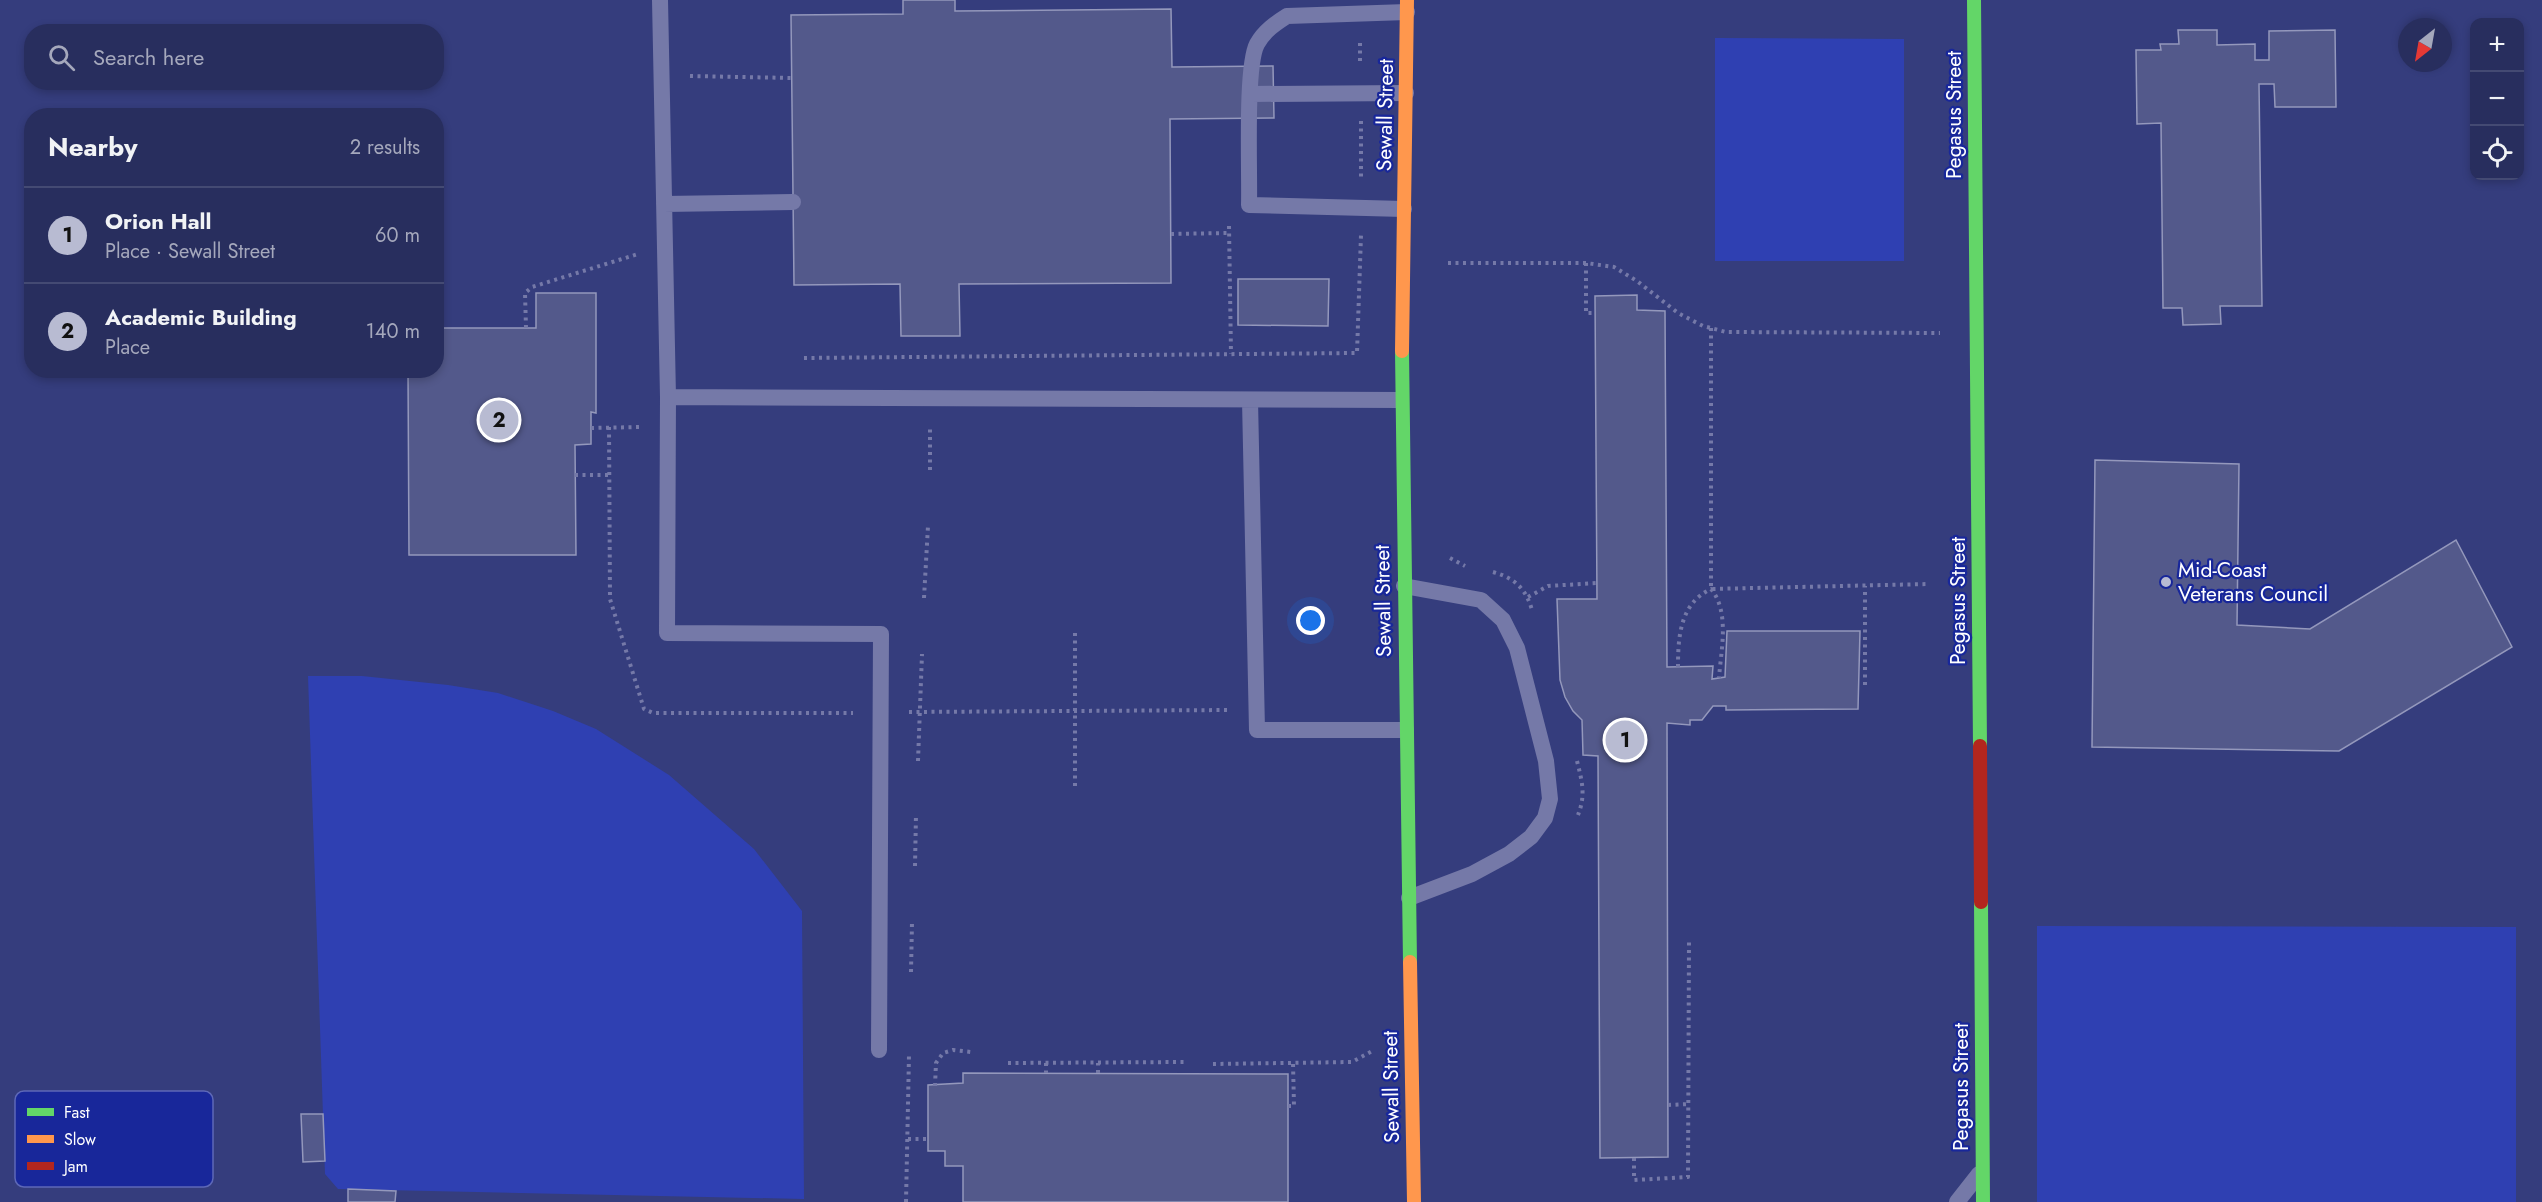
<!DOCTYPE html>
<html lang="en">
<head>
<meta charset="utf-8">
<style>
  :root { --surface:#282e5e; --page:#343a67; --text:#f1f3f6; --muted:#a5a8bc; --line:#444a73; --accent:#b8bbd2 }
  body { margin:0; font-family:Jost,sans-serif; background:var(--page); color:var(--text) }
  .controls { position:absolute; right:18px; top:18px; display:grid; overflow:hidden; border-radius:12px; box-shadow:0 3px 9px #0003 }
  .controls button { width:54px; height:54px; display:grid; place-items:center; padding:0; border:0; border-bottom:2px solid var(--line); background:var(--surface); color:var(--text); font:30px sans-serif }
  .compass { position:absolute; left:2398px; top:18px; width:54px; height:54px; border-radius:50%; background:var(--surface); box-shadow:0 3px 9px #0003; rotate:211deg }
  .you { position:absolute; left:1311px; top:621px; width:21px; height:21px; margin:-15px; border:4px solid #fff; border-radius:50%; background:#1a73e8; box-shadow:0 0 0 9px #1a73e833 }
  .badge { display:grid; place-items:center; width:39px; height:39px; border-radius:50%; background:var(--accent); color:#111; font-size:20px; font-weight:700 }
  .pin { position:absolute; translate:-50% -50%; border:3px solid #fff; box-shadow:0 2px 6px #0006 }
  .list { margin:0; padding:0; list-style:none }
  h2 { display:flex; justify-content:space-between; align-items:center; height:78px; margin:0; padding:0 24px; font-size:26px }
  h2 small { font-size:20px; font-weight:400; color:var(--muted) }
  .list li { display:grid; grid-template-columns:39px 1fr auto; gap:18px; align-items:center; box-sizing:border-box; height:96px; padding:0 24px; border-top:2px solid var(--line) }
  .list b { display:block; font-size:22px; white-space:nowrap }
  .list p { margin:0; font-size:20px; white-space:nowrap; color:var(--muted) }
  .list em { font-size:20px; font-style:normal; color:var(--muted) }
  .icon { flex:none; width:33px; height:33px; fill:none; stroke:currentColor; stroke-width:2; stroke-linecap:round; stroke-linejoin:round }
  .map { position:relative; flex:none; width:2542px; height:1202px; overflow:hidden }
  .search { position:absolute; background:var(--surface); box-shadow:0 3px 9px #0003; left:24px; top:24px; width:420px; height:66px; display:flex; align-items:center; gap:15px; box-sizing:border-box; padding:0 21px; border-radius:24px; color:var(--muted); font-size:22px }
  .panel { position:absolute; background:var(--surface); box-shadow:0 3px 9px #0003; left:24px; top:108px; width:420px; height:270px; border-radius:24px }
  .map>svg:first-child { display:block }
  .green { fill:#2f40b2 }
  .building { fill:#53598b; stroke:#9498bc; stroke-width:1.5 }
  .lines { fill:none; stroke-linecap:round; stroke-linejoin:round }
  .path { stroke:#7579a8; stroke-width:4; stroke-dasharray:3 4.5; stroke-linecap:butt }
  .lane { stroke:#7579a8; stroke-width:16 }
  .fast { stroke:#63d668; stroke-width:14 }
  .slow { stroke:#ff974d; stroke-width:14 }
  .jam { stroke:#b3261e; stroke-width:14 }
  .poi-dot { fill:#b8bbd2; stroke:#18279a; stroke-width:2 }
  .labels { text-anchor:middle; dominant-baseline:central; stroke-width:4.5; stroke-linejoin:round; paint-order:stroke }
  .street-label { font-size:21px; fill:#fff; stroke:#18279a }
  .poi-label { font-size:21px; fill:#fff; stroke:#18279a; text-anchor:start }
  .key { fill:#18279a; stroke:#5d68b8; stroke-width:1.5 }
  .key-label { font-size:16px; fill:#fff }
</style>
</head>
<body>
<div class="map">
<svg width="2542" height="1202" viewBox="0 0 2542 1202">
  <rect width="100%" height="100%" fill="#353d7d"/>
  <!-- green -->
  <path class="green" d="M1715,38L1904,39V261H1715Z
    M308,676H362L448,685L498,693L553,711L596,729L669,775L754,849L802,911L804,1199L338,1189L325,1174Z
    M2037,926L2516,927V1202H2037Z"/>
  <!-- building -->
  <path class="building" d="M903,0H955V11L1171,9L1172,67L1273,66L1274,118L1170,119L1171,283L959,284L960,336H901L900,284L794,285L791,15L903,14Z
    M2178,30H2217V45L2255,44V60H2269V31L2335,30L2336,107H2275L2274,84H2259L2262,306H2220L2221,324L2183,325L2182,308H2163L2161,123L2137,124L2136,50H2161L2160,44H2179Z
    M1238,279H1329L1328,326L1238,325Z
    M536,293H596V413L591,412V444L575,445L576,555H409L408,370H436V328H536Z
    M1637,295V310L1665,311L1667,667L1713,666L1712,679L1725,677L1727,631H1860L1858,709L1726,710V706H1713L1702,720H1690V725L1667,723L1668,1157L1600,1158L1598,756L1583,755L1582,720L1573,711L1565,697L1560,680L1557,599H1597L1595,296Z
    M2095,460L2239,464L2237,625L2310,629L2456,540L2512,647L2339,751L2092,747Z
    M963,1073L1288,1074V1202H963V1166H945V1151H928V1085L963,1083Z
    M301,1114H323L325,1161L303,1162Z
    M348,1189L396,1191L395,1202H348Z"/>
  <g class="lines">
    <!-- path -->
    <path class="path" d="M1360,43V65
      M690,76L792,78
      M1361,121V179
      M1229,226L1231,354
      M1171,234L1229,233
      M1448,263H1586L1614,267L1637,281L1678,313L1703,326L1726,332L1940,333
      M1586,263V313H1596
      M526,328L525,293L532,287L638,254
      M1711,328V589L1928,584
      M804,358L1357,353L1361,235
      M609,427L610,599L644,709L653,713H853
      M591,428L640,427
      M930,470V427
      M575,475H609
      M1450,558L1465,566
      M1493,572C1515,578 1526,589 1532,610
      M1528,597L1548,586L1597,583
      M924,598L928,526
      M1075,633V786
      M1678,667C1678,637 1680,603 1711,589C1730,612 1721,650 1719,678
      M1865,685V586
      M909,712L1230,710
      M918,761L922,654
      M1577,761C1582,781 1586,795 1578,815
      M915,866L916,814
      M911,972L912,922
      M1008,1063L1185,1062
      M1046,1063V1073
      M1213,1064L1352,1062L1374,1050
      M1098,1073V1063
      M935,1086L936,1063L943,1053L953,1050L971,1052
      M1668,1105L1689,1104
      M1288,1106H1294L1293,1063
      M908,1139H928
      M1634,1158V1180L1688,1177L1689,942
      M906,1202L909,1055"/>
    <!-- lane -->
    <path class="lane" d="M660,0L668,397
      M1251,94L1406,93
      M664,204L793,202
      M1404,209L1249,205C1250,173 1245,67 1257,44C1264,31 1276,23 1287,16L1407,12
      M1250,400L1257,730H1406
      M1404,586L1481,600L1503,620L1517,648L1546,761L1550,799L1545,818L1531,837L1509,854L1472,874L1409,898
      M879,1050L881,634L667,633L668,397L1401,400
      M1957,1202L1979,1174"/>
    <!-- fast -->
    <path class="fast" d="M1974,0L1980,746
      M1402,351L1410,962
      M1981,902L1983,1202"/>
    <!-- slow -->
    <path class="slow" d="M1402,351L1407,0
      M1410,962L1414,1202"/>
    <!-- jam -->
    <path class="jam" d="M1980,746L1981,902"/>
  </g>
  <!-- markers -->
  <circle class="poi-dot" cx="2166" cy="582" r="6"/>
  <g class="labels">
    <!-- street labels -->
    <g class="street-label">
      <text transform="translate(1385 115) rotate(-89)">Sewall Street</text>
      <text transform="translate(1954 115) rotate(-90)">Pegasus Street</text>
      <text transform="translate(1383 601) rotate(-91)">Sewall Street</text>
      <text transform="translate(1958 601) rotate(-90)">Pegasus Street</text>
      <text transform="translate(1391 1087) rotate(-91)">Sewall Street</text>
      <text transform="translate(1961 1087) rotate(-90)">Pegasus Street</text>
    </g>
    <!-- poi labels -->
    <g class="poi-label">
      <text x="2178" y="570">Mid-Coast<tspan x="2178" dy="24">Veterans Council</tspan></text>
    </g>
  </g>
  <!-- legend -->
  <rect x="15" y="1091" width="198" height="96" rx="9" class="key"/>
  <rect x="27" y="1108" width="27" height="8" fill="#63d668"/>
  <rect x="27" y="1135" width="27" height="8" fill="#ff974d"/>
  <rect x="27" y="1162" width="27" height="8" fill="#b3261e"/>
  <g class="key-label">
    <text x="64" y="1118">Fast</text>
    <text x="64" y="1145">Slow</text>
    <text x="64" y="1172">Jam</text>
  </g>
</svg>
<div class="controls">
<button>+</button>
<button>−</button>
<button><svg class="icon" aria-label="locate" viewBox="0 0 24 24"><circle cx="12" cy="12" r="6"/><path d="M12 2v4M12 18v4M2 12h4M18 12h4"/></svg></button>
</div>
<svg class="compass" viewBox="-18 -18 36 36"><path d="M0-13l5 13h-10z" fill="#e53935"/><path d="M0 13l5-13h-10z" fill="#a5a8bc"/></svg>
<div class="you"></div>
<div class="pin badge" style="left:1625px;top:740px">1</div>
<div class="pin badge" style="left:499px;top:420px">2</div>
<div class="search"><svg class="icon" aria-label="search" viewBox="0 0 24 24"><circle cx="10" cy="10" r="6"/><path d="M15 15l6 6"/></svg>Search here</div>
<section class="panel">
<h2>Nearby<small>2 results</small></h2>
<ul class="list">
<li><span class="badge">1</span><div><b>Orion Hall</b><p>Place · Sewall Street</p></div><em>60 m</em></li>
<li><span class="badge">2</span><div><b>Academic Building</b><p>Place</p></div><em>140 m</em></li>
</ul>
</section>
</div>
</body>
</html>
